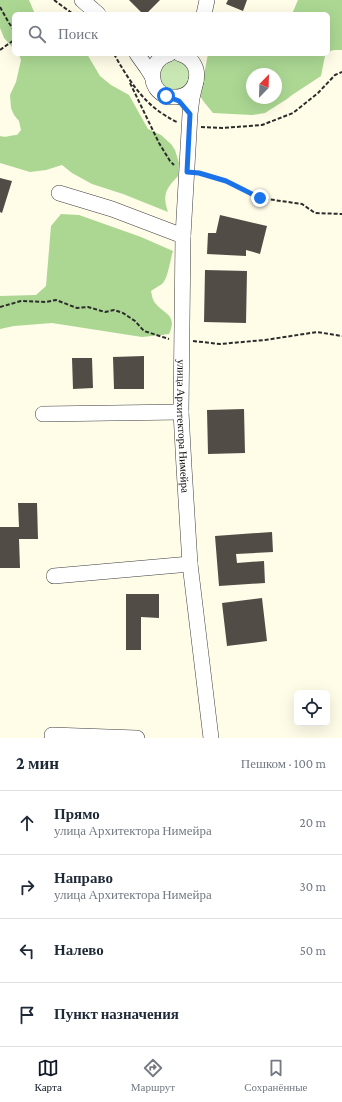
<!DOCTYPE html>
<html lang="ru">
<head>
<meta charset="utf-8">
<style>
  :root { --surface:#fff; --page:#f6f6f7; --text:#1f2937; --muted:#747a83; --line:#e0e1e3; --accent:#111827 }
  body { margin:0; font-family:"Crimson Pro",serif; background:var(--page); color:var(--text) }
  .controls { position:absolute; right:12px; bottom:12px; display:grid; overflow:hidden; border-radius:6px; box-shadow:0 4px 16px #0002 }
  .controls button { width:36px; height:36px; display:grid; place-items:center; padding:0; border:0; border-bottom:1px solid var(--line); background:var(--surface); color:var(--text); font:20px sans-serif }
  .compass { position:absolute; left:246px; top:68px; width:36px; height:36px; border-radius:50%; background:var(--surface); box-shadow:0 4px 16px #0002; rotate:23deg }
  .stop { position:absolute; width:12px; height:12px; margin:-9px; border:3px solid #1a73e8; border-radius:50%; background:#fff }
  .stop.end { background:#1a73e8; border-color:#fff; box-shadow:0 1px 4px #0008 }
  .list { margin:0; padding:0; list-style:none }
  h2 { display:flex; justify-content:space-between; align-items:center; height:52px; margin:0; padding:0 16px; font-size:17px }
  h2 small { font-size:13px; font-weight:400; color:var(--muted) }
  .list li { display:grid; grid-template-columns:26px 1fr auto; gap:12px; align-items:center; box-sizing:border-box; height:64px; padding:0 16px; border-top:1px solid var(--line) }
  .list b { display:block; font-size:15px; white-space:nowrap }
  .list p { margin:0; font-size:13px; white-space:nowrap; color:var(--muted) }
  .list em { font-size:13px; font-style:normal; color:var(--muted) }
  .icon { flex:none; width:22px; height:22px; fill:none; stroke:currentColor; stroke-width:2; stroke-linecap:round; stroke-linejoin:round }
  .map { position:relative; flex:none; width:342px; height:738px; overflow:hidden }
  .search { position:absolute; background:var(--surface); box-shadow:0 4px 16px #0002; left:12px; right:12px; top:12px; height:44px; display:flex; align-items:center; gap:10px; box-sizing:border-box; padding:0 14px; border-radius:6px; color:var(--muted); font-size:15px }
  .sheet { height:308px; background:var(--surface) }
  nav { display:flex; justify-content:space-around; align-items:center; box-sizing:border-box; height:56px; border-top:1px solid var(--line); background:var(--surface); font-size:11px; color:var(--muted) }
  nav a { display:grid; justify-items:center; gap:2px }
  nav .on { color:var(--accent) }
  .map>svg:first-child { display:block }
  .green { fill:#c9e7b3 }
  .forest { fill:#abd793; fill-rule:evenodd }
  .building { fill:#524c47 }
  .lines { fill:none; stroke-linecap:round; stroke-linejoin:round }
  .minor-casing { stroke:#3d3d3d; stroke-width:16 }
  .path { stroke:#2c2c2c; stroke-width:2; stroke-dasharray:4 2; stroke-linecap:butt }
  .minor { stroke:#fff; stroke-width:15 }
  .route { stroke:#1a73e8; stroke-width:5 }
  .labels { text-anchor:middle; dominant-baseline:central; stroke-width:4; stroke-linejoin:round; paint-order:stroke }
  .street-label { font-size:11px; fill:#0a0a0a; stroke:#fff }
</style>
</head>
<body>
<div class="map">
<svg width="342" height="738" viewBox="0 0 342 738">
  <rect width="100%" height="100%" fill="#fffce8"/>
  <!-- green -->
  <path class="green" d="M175,59L189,66L192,81L175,93L161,86L159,71L165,62Z"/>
  <!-- forest -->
  <path class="forest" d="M0,0H29L35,14H14V49L4,38L0,28Z
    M298,0H342V50C337,50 331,49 328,53V14H292Z
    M19,54H87L100,76L111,85L129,95L148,129L161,135L171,144L175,150L179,163L178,176C166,189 162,194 168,212L123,194L92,184L72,173L62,165L46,170L30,172L0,163V136C6,138 11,135 17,135L21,130L19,121L14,115L11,108L10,95L16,82L21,60Z
    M208,54H327L325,56L321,76L292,95L287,99L265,113L252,115L213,113L204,102L200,96ZM252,74H276V98H252Z
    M61,214L79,215L141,237L173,251C170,260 168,279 162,284C159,286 155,288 151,291C152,295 152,299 155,303C164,314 178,315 169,334L162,335L142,337L52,323L14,326L0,329V296L36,295L46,286L51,226Z"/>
  <!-- building -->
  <path class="building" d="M129,0H160L146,14H143Z
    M228,0H247L243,11L226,4Z
    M0,178L12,181L2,213L0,212Z
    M220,215L267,226L260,254L246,250V256L207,254L208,233H216Z
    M205,270L247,271L246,323L204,322Z
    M144,356V389H114L113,357Z
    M72,358H92L93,388L73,389Z
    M244,409L245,453L208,454L207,410Z
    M18,503H37L38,539H19L20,568H0V527H19Z
    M272,532L273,552L236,554L237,563L264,561L265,583L219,586L215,536Z
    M126,594H159V618L141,617V650H126Z
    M262,598L267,641L227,646L222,603Z"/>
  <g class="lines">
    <defs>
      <g id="minor">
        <path d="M82,0L98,14"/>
        <path d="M204,14L207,0"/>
        <path d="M137,54L147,68L152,76"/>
        <path d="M169,54C145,61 148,96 173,97C200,99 206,61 180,54"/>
        <path id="s1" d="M196,81L192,98L190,114L183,236L181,412L184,467L190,564L211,738"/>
        <path d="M59,193L112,209L183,236"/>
        <path d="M43,414L181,412"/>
        <path d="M54,576L190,564"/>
        <path d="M52,735L137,738"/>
      </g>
    </defs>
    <!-- minor casing -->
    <use href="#minor" class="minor-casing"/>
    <!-- path -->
    <path class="path" d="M54,0L73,14
      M0,7L9,23L14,30
      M0,50L14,40
      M82,54L87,55L111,54
      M114,54C127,77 141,100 163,114C168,117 172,120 177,122
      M130,83L159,143L170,161L174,165
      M201,127L222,128L262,125L293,113L318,93L335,75L342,72
      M198,173L226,181L260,198L302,204L315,213L342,214
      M0,307L21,301L46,302L56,300L77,308L88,307L105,312L114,310L123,313L135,321L144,331L169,339
      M193,341L220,344L265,340L317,332L342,336"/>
    <!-- minor -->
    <use href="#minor" class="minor"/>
  </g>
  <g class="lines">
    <!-- route -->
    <path class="route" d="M166,96L179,101L190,114L187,172L199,173L226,181L260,198"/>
  </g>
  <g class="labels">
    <!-- street labels -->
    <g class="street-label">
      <text stroke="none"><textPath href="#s1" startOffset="346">улица Архитектора Нимейра</textPath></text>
    </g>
  </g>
</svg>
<div class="controls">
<button><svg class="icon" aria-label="locate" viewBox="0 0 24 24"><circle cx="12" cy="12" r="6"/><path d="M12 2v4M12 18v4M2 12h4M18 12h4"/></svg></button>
</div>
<svg class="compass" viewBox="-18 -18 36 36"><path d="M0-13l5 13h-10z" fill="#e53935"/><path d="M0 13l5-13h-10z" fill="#747a83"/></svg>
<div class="stop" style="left:166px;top:96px"></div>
<div class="stop end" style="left:260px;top:198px"></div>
<div class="search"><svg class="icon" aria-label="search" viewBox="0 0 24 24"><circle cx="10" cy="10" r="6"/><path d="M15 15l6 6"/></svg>Поиск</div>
</div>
<section class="sheet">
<h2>2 мин<small>Пешком · 100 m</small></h2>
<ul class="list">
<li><svg class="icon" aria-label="ahead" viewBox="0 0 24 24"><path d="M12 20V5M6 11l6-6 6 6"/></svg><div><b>Прямо</b><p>улица Архитектора Нимейра</p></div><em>20 m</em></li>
<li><svg class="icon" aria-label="right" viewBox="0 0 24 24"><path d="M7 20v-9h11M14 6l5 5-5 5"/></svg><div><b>Направо</b><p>улица Архитектора Нимейра</p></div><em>30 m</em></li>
<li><svg class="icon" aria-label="left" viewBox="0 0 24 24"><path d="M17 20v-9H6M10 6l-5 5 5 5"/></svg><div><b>Налево</b></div><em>50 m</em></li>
<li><svg class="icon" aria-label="arrive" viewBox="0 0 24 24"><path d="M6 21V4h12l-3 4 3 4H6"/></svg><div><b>Пункт назначения</b></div></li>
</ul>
</section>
<nav>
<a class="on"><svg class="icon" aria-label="map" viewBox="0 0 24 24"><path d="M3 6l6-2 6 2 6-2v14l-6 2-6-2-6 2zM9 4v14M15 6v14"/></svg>Карта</a>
<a><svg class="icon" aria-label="directions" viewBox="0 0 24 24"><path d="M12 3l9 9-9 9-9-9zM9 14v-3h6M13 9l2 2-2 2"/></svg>Маршрут</a>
<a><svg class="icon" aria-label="saved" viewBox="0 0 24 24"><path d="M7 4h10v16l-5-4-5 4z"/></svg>Сохранённые</a>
</nav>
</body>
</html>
